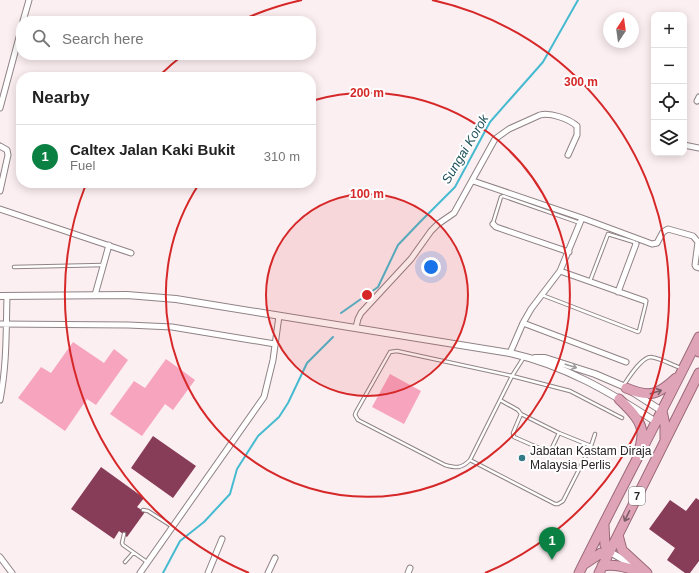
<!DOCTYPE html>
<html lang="en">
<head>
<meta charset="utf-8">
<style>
  :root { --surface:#fff; --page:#f2f2f2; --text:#222; --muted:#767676; --line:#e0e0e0; --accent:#0b8043 }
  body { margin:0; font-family:Helvetica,sans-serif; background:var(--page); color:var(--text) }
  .controls { position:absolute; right:12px; top:12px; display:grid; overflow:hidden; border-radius:8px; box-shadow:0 2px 10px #0003 }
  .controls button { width:36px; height:36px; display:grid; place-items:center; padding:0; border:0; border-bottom:1px solid var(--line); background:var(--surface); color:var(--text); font:20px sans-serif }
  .compass { position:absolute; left:603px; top:12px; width:36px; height:36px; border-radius:50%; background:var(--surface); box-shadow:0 2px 10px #0003; rotate:13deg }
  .you { position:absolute; left:431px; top:267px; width:14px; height:14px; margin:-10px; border:3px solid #fff; border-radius:50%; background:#1a73e8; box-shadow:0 0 0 6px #1a73e833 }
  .badge { display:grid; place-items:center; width:26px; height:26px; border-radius:50%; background:var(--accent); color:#fff; font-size:13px; font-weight:700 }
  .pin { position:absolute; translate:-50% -33px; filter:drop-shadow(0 1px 2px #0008) }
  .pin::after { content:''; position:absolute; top:21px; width:14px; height:12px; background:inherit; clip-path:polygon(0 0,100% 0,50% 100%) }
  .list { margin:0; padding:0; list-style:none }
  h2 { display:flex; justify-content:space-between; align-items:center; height:52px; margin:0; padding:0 16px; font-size:17px }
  h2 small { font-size:13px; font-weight:400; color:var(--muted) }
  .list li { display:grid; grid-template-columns:26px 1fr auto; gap:12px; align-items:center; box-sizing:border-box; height:64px; padding:0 16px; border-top:1px solid var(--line) }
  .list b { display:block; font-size:15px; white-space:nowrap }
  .list p { margin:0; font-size:13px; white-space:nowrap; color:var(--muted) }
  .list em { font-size:13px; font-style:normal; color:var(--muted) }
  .icon { flex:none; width:22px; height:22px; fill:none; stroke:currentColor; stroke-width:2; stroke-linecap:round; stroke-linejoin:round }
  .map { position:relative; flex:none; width:699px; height:573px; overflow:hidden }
  .search { position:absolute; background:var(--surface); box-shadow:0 2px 10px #0003; left:16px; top:16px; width:300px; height:44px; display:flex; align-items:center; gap:10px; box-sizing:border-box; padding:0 14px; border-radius:16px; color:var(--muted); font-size:15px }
  .panel { position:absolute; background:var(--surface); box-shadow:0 2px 10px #0003; left:16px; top:72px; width:300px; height:116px; border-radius:16px }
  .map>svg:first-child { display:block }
  .garden { fill:#f7a4bf }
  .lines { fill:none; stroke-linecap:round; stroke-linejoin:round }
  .stream { stroke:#46bbd0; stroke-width:2 }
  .building { fill:#873c58 }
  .service-casing { stroke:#8f8386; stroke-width:4.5 }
  .minor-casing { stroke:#8f8386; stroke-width:7 }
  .tertiary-casing { stroke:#8f8386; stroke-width:8 }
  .trunk-casing { stroke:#9a6979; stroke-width:11 }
  .service { stroke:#fff; stroke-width:2.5 }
  .minor { stroke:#fff; stroke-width:5 }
  .tertiary { stroke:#fff; stroke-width:6 }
  .trunk { stroke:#e0a4b8; stroke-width:9 }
  .oneway { stroke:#9e9c9d }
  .oneway2 { stroke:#7b5d67 }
  .ring { fill:none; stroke:#d62828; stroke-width:2 }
  .poi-dot { fill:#347a87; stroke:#fff; stroke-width:1.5 }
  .labels { text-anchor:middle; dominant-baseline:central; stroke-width:4; stroke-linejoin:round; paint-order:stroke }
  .shield { fill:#fff; stroke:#686566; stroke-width:1 }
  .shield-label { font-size:11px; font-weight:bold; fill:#282325 }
  .poi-label { font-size:12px; fill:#282325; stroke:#fff; text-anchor:start }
  .water-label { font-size:13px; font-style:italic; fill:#1f515b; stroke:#fff }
  .centre { fill:#d62828; stroke:#fff; stroke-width:2 }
  .ring-label { font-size:12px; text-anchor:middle; font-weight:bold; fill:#d62828; stroke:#fff; stroke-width:4; stroke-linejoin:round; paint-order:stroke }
</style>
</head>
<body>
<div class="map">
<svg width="699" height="573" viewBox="0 0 699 573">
  <rect width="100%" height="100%" fill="#fceff2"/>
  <!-- garden -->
  <path class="garden" d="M73,342L104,363L114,349L128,360L96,405L87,399L65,431L18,398L41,367L51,373Z
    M166,359L195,380L173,410L165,404L142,436L110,414L134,381L145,388Z
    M390,374L421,391L404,424L372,407Z"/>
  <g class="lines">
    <!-- stream -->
    <path class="stream" d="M341,313L378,287L398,245L420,222L455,187L490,122L543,62L578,0
      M163,573L180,541L204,522L230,494L237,469L258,436L279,417L288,403L307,363L333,337"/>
  </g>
  <!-- building -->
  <path class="building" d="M153,436L196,466L173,498L131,468Z
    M101,467L144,498L137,507L145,512L127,537L119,531L114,539L71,509Z
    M696,498L699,500V561L690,573H685L667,560L675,548L649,529L670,500L686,511Z"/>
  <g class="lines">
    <defs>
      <path id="service" d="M493,223L501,197L503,196L580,223
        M14,267L103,265
        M590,281L608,234L634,242L635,244
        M542,295L638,332L639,331L646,303L645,302
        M524,357L512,376L470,460L555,504H558L563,501L591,446L595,434
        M623,386C628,379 641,357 651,357C660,358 672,365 681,368
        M500,400L518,410L521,414L559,433L591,446
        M521,414L513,433L514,437L548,452H550L559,433
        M470,460C461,469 456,468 445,465L358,420L355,415L356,412L390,352L397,351L512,376L570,391L622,418
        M143,510L148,511L173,527
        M124,534L122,543L123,545L147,562
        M125,562L133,553"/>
      <path id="minor" d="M23,21L29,0
        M697,101L699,97
        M0,108L21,30
        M684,145L699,148
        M0,146L7,150L8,155L0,191
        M473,181L582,218L652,244L657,243L663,232L668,229L693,236L698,242L695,265L696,267L699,268
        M0,209L131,253
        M493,224L496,227L569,252
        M560,271L645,301
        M618,292L636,244
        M95,295L109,245
        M523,323L626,362
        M0,324L128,325L172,327L275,344
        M356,327L358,319L361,313L411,259L431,231L438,224L454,213L495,139L509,129L540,115C550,112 569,119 577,126V135L568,155
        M510,353L523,323L531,309L560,271L582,218
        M0,400C7,365 6,330 7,296
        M0,557L12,573
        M140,573L264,397L273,360L279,316
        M208,573L222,539
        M268,573L275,558
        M408,573L410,568"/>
      <path id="tertiary" d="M0,296L127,295L176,299L510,353C564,365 610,392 656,422
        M535,358H545L595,374L623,386L662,411
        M610,552L636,567"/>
      <path id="trunk" d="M699,351V352
        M626,388C650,398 658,395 676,378
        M619,399C628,408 642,420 642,434C642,438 641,443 640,447
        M662,411L665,425V439
        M604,525L605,545L610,552
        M618,535L622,550L647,573
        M583,565L601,553L610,552
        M602,566C617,563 630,569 644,573
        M579,573C618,494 660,416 699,337
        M599,573L699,373"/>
    </defs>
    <!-- service casing -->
    <use href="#service" class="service-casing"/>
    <!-- minor casing -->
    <use href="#minor" class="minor-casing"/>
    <!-- tertiary casing -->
    <use href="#tertiary" class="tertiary-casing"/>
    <!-- trunk casing -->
    <use href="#trunk" class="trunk-casing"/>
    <!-- service -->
    <use href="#service" class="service"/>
    <!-- minor -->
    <use href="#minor" class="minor"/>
    <!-- tertiary -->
    <use href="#tertiary" class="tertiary"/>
    <!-- trunk -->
    <use href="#trunk" class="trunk"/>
  </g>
  <!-- one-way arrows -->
  <defs><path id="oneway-shaft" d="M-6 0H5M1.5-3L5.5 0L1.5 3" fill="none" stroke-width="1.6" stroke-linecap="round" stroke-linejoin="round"/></defs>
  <use class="oneway" href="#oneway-shaft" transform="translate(571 366) rotate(18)"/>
  <g class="oneway2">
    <use href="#oneway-shaft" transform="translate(656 392) rotate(-18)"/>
    <use href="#oneway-shaft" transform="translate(627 516) rotate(116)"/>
  </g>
  <!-- distance rings -->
  <circle cx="367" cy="295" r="101" fill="#d62828" fill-opacity=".12"/>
  <g class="ring">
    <circle cx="367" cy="295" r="101"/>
    <path d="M311 101A202 202 0 1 1 199 184"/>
    <path d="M249 573A302 302 0 0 1 86 184M159 76A302 302 0 0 1 183 55M242 20A302 302 0 0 1 302 0M432 0A302 302 0 0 1 485 573"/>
  </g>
  <!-- markers -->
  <circle class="poi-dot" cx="522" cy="458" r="4"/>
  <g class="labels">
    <!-- shield labels -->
    <rect class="shield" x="629" y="487" width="16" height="18" rx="3"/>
    <g class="shield-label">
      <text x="637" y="496">7</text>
    </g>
    <!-- poi labels -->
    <g class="poi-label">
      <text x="530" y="451">Jabatan Kastam Diraja<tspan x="530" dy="14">Malaysia Perlis</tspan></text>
    </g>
    <!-- water labels -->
    <g class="water-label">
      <text transform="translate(465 149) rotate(-59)">Sungai Korok</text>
    </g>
  </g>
  <circle cx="367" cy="295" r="6" class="centre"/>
  <g class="ring-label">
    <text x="581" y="86">300 m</text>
    <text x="367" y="97">200 m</text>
    <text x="367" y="198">100 m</text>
  </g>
</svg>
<div class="controls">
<button>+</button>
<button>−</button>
<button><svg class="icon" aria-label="locate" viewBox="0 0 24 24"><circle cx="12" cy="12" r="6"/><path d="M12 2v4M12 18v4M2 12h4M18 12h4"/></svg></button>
<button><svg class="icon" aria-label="layers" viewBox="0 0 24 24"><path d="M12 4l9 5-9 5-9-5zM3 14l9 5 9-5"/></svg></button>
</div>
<svg class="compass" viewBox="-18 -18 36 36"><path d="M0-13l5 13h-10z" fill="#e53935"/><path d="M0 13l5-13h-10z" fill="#767676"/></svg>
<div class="you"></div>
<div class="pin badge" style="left:552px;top:560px">1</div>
<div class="search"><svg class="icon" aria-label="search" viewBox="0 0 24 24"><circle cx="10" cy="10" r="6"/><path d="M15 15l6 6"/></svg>Search here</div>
<section class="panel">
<h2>Nearby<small></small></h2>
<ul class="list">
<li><span class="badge">1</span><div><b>Caltex Jalan Kaki Bukit</b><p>Fuel</p></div><em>310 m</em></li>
</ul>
</section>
</div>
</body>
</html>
